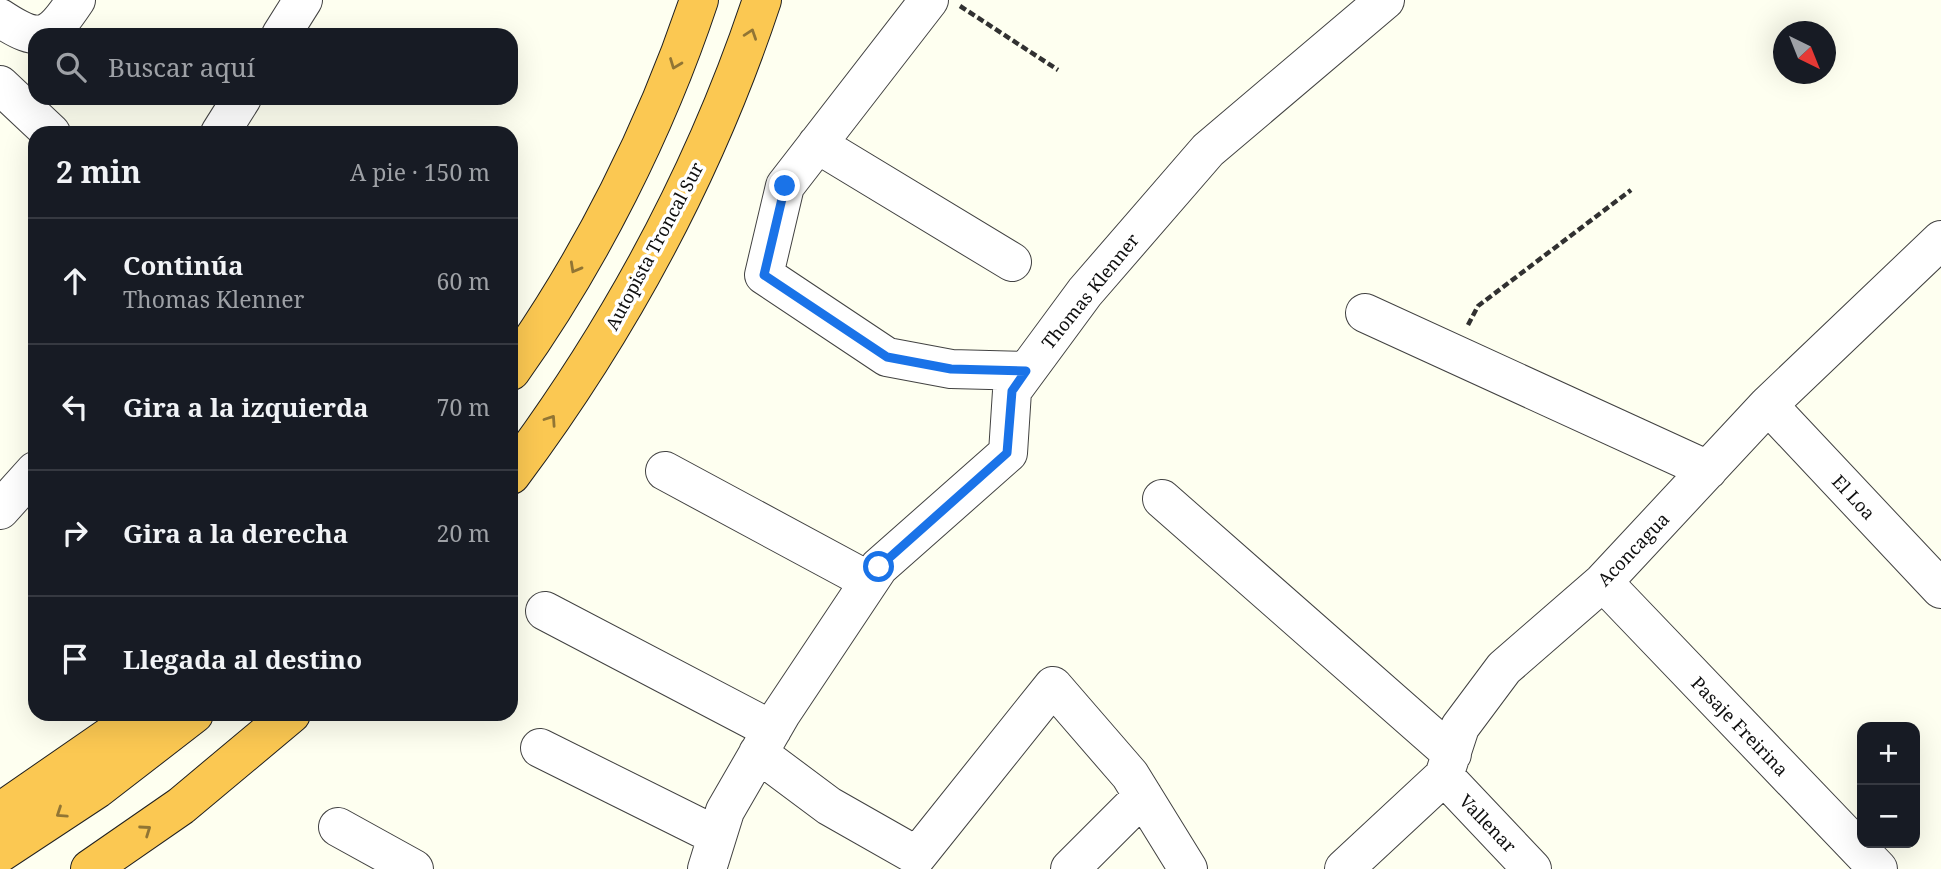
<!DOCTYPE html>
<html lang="es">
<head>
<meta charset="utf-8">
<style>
  :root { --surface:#171b24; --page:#242831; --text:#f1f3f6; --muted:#9ea1a6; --line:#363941 }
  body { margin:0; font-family:"Noto Serif",serif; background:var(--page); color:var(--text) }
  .controls { position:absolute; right:21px; bottom:21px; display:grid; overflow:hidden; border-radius:14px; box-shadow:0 7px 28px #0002 }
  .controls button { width:63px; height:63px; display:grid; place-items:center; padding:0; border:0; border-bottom:2px solid var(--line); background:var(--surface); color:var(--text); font:35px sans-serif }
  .compass { position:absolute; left:1773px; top:21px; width:63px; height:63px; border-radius:50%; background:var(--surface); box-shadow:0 7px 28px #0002; rotate:137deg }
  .stop { position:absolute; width:21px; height:21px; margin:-16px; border:5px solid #1a73e8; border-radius:50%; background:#fff }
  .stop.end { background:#1a73e8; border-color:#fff; box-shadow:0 2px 7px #0008 }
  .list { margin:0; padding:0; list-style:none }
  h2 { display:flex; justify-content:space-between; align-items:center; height:91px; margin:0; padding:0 28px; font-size:30px }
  h2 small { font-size:23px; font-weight:400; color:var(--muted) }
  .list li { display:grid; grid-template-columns:46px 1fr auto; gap:21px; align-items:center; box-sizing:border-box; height:126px; padding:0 28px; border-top:2px solid var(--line) }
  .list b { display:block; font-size:26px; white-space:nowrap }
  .list p { margin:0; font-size:23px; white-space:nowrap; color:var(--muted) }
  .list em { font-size:23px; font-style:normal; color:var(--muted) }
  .icon { flex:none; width:38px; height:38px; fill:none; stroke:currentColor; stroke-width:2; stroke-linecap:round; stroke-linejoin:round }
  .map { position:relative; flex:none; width:1941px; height:869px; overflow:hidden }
  .search { position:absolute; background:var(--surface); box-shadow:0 7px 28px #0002; left:28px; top:28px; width:490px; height:77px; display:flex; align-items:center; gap:18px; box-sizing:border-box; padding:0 24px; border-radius:21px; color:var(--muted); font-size:26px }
  .panel { position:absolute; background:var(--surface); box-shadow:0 7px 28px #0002; left:28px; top:126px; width:490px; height:595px; border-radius:21px }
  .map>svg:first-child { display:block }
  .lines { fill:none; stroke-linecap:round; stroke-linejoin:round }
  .minor-casing { stroke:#424242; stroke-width:40 }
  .highway-casing { stroke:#202020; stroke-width:40 }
  .path { stroke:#313131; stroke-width:4.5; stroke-dasharray:7 3.5; stroke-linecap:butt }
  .minor { stroke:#fff; stroke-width:38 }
  .highway { stroke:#fbc852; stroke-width:38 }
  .oneway { stroke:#917534 }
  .route { stroke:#1a73e8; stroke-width:9 }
  .labels { text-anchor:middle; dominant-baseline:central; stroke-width:7; stroke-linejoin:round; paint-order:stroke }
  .street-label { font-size:18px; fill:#0f0f0f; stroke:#fff }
</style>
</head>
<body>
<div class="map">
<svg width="1941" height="869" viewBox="0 0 1941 869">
  <rect width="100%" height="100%" fill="#fefff0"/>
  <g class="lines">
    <defs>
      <path id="minor" d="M929,0L785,186L764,275L887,357L951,369L1026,371
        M0,18C41,45 50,39 76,0
        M281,35L303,0
        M0,85L51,133
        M220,133L242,98
        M817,144L1012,262
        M1365,313L1708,470
        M1768,405L1941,589
        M665,471L869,581
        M1162,499L1452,754
        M0,510L35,471
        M1603,582L1878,869
        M545,611L772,730
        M540,748L717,836
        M758,753L829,806L917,856L1053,686L1130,775L1188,869
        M1444,776L1532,869
        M338,827L414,869
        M707,869L725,811L781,714L879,567L1008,453L1012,391L1085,292L1208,150L1385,0
        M1070,869L1143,796
        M1344,869L1444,776L1460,727L1504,668L1603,582L1768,405L1941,240"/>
      <path id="highway" d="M511,371C590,260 656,129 699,0
        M511,475C620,329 705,172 762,0
        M0,812L142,714
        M0,853L97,789L194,714
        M90,869L181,806L291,714"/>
    </defs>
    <!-- minor casing -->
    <use href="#minor" class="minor-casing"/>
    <!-- highway casing -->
    <use href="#highway" class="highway-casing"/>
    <!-- path -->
    <path class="path" d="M960,6L1058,70
      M1468,325L1478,306L1631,190"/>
    <!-- minor -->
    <use href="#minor" class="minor"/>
    <!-- highway -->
    <use href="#highway" class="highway"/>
  </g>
  <!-- one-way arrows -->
  <defs><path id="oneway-chevron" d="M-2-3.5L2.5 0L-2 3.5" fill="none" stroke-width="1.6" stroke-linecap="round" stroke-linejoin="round" transform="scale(1.75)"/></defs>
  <g class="oneway">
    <use href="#oneway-chevron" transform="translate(751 34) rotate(-71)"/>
    <use href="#oneway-chevron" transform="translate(675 64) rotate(111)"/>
    <use href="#oneway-chevron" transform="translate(575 268) rotate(119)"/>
    <use href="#oneway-chevron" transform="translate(551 420) rotate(-56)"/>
    <use href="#oneway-chevron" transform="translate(61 813) rotate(146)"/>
    <use href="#oneway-chevron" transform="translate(146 830) rotate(-35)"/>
  </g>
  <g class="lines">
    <!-- route -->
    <path class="route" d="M785,186L764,275L887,357L951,369L1026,371L1012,391L1007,453L879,567"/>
  </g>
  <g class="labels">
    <!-- street labels -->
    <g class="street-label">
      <text transform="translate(654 246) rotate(-62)">Autopista Troncal Sur</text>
      <text transform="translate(1090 291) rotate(-51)">Thomas Klenner</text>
      <text transform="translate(1854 497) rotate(47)">El Loa</text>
      <text transform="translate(1633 549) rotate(-46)">Aconcagua</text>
      <text transform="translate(1740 726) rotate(46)">Pasaje Freirina</text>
      <text transform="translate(1488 823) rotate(46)">Vallenar</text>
    </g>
  </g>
</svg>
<div class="controls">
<button>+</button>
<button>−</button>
</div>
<svg class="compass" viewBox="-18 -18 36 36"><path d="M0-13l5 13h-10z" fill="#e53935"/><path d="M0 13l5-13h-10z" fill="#9ea1a6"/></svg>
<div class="stop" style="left:879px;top:567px"></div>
<div class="stop end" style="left:785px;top:186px"></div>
<div class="search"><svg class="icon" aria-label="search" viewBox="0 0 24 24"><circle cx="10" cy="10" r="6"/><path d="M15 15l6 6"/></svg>Buscar aquí</div>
<section class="panel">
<h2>2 min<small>A pie · 150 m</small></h2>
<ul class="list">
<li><svg class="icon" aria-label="ahead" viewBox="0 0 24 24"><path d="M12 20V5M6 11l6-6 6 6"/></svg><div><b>Continúa</b><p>Thomas Klenner</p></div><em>60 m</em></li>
<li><svg class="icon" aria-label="left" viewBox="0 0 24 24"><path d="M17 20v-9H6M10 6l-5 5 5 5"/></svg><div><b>Gira a la izquierda</b></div><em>70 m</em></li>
<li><svg class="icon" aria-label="right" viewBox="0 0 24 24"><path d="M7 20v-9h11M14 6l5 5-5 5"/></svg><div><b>Gira a la derecha</b></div><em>20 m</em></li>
<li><svg class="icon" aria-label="arrive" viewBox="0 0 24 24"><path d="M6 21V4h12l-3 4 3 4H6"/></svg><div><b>Llegada al destino</b></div></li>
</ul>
</section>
</div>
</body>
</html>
